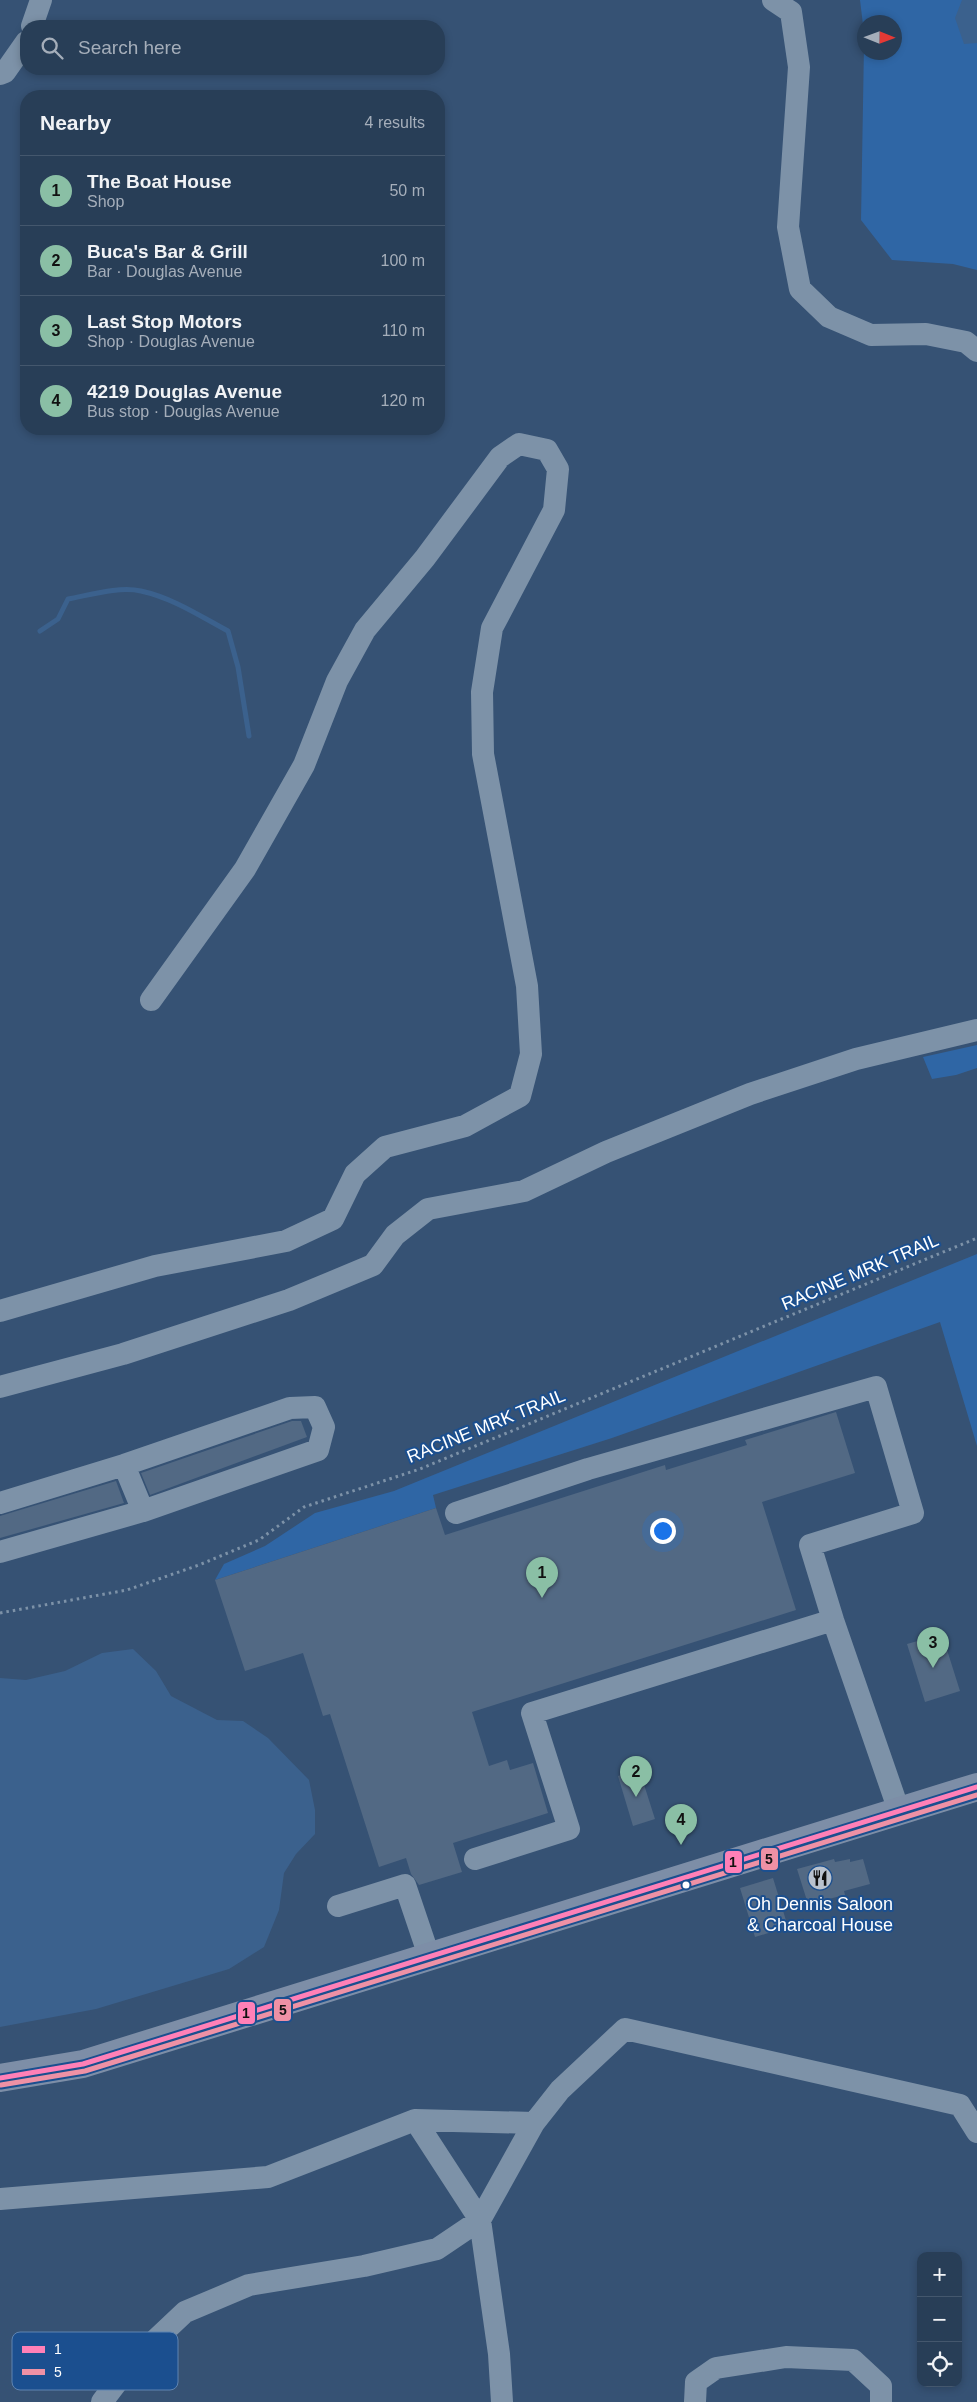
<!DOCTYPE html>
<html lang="en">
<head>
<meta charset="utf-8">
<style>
  :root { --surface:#283e57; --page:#30455d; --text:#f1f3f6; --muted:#a5aeba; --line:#44576d; --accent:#8abfa5 }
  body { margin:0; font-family:Helvetica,sans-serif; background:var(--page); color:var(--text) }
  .controls { position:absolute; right:15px; bottom:15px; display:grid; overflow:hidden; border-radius:10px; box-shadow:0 2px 8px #0003 }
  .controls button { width:45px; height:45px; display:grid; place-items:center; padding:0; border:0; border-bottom:1px solid var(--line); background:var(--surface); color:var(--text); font:25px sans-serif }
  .compass { position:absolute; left:857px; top:15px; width:45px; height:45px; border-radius:50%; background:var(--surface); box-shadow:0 2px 8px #0003; rotate:91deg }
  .you { position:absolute; left:662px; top:1530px; width:18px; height:18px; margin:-12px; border:4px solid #fff; border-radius:50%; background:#1a73e8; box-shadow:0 0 0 8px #1a73e833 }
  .badge { display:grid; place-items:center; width:32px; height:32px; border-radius:50%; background:var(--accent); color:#111; font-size:16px; font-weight:700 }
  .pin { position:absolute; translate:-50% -41px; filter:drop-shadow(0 1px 2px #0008) }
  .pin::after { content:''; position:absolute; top:26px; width:18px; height:15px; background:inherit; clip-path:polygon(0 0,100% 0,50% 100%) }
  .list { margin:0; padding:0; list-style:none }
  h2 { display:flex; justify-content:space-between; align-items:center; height:65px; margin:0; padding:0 20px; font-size:21px }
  h2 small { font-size:16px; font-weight:400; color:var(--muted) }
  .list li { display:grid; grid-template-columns:32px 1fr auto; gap:15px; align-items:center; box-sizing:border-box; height:70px; padding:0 20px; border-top:1px solid var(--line) }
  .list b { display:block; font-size:19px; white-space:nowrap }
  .list p { margin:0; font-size:16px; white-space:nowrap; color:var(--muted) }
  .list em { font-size:16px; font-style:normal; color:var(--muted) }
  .icon { flex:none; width:28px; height:28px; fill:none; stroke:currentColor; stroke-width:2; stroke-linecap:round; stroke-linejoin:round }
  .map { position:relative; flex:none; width:977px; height:2402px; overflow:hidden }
  .search { position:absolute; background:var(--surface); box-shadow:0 2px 8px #0003; left:20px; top:20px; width:425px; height:55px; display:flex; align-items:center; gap:12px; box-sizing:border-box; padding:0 18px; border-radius:20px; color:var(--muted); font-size:19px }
  .panel { position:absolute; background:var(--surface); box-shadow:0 2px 8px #0003; left:20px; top:90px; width:425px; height:345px; border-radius:20px }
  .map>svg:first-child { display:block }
  .green { fill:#2f66a5 }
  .water { fill:#3b618d }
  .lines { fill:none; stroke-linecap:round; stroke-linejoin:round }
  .stream { stroke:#3b618d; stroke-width:5 }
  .building { fill:#526984 }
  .path { stroke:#7d92a8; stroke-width:3; stroke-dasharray:2.5 4; stroke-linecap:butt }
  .minor { stroke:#7d92a8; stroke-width:22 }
  .major { stroke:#7d8ea7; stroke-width:28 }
  .bus-1-casing { stroke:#1b4f8f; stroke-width:9 }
  .bus-2-casing { stroke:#1b4f8f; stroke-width:9 }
  .bus-1 { stroke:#ff80b7; stroke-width:5 }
  .bus-2 { stroke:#ee91a5; stroke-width:5 }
  .bus-dot { fill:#fff; stroke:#1b4f8f; stroke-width:2 }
  .labels { text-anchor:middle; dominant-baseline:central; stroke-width:4; stroke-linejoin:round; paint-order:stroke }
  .street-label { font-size:18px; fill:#fff; stroke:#1b4f8f }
  .poi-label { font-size:18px; fill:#fff; stroke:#1b4f8f }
  .key { fill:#1b4f8f; stroke:#5f84b1; stroke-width:1 }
  .key-label { font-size:14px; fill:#fff }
  .line-badge { stroke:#1b4f8f; stroke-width:2 }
  .pale-badge-label { font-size:14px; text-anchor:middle; font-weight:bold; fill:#111 }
</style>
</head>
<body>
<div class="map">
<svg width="977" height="2402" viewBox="0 0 977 2402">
  <rect width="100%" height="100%" fill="#365274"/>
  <!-- green -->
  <path class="green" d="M860,0H977V270L953,264L892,260L861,220L864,46V52H894V22H864V33Z
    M977,1045V1068L956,1075L932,1079L923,1057Z
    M977,1254V1446L940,1322L612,1438L433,1495L436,1508L215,1580L224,1564L265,1546L315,1513L394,1491Z"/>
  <!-- water -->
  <path class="water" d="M962,0H977V43L964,44L955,18Z
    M133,1649L156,1671L171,1696L217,1720L243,1721L268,1738L309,1780L315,1810V1834L296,1854L284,1873L279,1910L264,1947L229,1969L96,2009L0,2027V1678L26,1680L65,1671L102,1653Z"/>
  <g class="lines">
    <!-- stream -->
    <path class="stream" d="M40,631L58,619L68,599C90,595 119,586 141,591C173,598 200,616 228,631L238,667L249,736"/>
  </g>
  <!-- building -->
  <path class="building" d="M836,1412L855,1473L762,1502L796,1610L472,1712L489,1766L507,1760L510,1770L533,1763L548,1813L453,1843L462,1872L419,1885L411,1874L406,1858L379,1867L330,1714L323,1716L303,1653L245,1671L215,1580L436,1508L445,1535L665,1465L666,1470L747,1445L745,1440Z
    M292,1421H301L307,1437L150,1495L141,1473Z
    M116,1481L124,1503L0,1538V1516Z
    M942,1634L960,1691L925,1702L907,1644Z
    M639,1769L655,1819L633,1826L618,1776Z
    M834,1859L835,1862L850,1859V1862L863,1859L870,1884L844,1891L845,1895L808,1904L797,1869Z
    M773,1878L788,1927L755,1937L740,1888Z"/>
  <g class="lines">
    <!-- path -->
    <path class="path" d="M0,1613L127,1590L199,1565L259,1540L304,1507L420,1469L977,1238"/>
    <!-- minor -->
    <path class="minor" d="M773,0L791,12L799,67L788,227L800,289L829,317L871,335L926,334L966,342L977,351
      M32,26L41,0
      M0,74L5,72L26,42
      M0,1311L155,1266L286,1241L333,1219L355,1174L385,1147L465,1126L520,1096L531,1054L527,986L483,754L482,692L492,628L554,510L558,469L547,450L519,444L500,457L425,558L365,630L337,681L304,765L245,869L151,1000
      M0,1387L123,1354L289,1300L373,1265L395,1235L428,1209L524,1191L606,1152L750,1094L856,1059L977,1030
      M124,1465L143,1511
      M0,1503L124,1465L290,1408L315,1407L324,1427L318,1450L143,1511L0,1552
      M456,1513L588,1469L876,1387L913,1513L810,1545L833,1620
      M475,1859L569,1829L532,1713L833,1620L899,1811
      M338,1906L405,1885L429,1956
      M415,2120L480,2220L499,2354L502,2402
      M0,2199L268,2177L415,2120L534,2123
      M102,2402L133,2361L185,2312L249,2285L364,2266L437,2249L480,2220L534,2123L560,2090L625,2029L960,2105L977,2132
      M695,2402L696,2382L716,2368L786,2357L853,2360L881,2386V2402"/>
    <!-- major -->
    <path class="major" d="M0,2078L83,2064L977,1787"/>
    <defs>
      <path id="bus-1" d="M0,2078L83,2064L977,1787"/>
      <path id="bus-2" d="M1,2085L85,2071L977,1795"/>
    </defs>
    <!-- bus-1 casing -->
    <use href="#bus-1" class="bus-1-casing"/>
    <!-- bus-2 casing -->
    <use href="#bus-2" class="bus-2-casing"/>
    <!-- bus-1 -->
    <use href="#bus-1" class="bus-1"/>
    <!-- bus-2 -->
    <use href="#bus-2" class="bus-2"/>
  </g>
  <!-- icons -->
  <defs>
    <symbol id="restaurant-disc" viewBox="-11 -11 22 22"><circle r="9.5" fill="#b9c2ce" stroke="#1b4f8f"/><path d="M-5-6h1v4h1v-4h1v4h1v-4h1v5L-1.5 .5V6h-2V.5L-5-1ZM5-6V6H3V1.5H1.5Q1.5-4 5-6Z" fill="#111"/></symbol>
  </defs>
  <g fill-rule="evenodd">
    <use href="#restaurant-disc" x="806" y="1864" width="28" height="28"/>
  </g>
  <!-- markers -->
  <circle class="bus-dot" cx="686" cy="1885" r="4.5"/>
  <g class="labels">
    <!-- street labels -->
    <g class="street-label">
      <text transform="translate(860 1272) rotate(-23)">RACINE MRK TRAIL</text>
      <text transform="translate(486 1426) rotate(-22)">RACINE MRK TRAIL</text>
    </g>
    <!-- poi labels -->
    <g class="poi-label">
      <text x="820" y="1904">Oh Dennis Saloon<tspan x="820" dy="21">&amp; Charcoal House</tspan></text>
    </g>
  </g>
  <!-- legend -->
  <rect x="12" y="2332" width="166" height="58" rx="8" class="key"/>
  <rect x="22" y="2346" width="23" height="7" fill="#ff80b7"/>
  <rect x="22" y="2369" width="23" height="6" fill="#ee91a5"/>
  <g class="key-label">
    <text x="54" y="2354">1</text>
    <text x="54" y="2377">5</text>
  </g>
  <g class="line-badge">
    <rect x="760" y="1847" width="19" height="24" rx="5" fill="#ee91a5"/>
    <rect x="724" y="1850" width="19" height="24" rx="5" fill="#ff80b7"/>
    <rect x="273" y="1998" width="19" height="24" rx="5" fill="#ee91a5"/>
    <rect x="237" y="2001" width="19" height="24" rx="5" fill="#ff80b7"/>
  </g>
  <g class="pale-badge-label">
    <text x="769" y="1864">5</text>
    <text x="733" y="1867">1</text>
    <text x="283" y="2015">5</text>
    <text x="246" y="2018">1</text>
  </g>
</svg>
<div class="controls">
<button>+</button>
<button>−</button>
<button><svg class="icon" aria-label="locate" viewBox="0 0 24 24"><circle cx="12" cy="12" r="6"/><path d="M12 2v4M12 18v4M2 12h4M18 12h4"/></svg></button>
</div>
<svg class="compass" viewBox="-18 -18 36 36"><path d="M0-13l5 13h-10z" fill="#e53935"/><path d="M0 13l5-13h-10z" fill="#a5aeba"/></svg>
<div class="you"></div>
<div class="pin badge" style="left:542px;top:1598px">1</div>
<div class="pin badge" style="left:636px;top:1797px">2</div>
<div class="pin badge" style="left:933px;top:1668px">3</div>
<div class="pin badge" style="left:681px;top:1845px">4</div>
<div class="search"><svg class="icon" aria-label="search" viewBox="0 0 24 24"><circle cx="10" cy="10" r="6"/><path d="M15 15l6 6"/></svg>Search here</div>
<section class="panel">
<h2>Nearby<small>4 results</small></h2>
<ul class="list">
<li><span class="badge">1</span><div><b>The Boat House</b><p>Shop</p></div><em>50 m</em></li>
<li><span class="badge">2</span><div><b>Buca's Bar &amp; Grill</b><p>Bar · Douglas Avenue</p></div><em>100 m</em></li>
<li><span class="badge">3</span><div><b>Last Stop Motors</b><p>Shop · Douglas Avenue</p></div><em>110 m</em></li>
<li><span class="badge">4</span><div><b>4219 Douglas Avenue</b><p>Bus stop · Douglas Avenue</p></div><em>120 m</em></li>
</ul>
</section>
</div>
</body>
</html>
